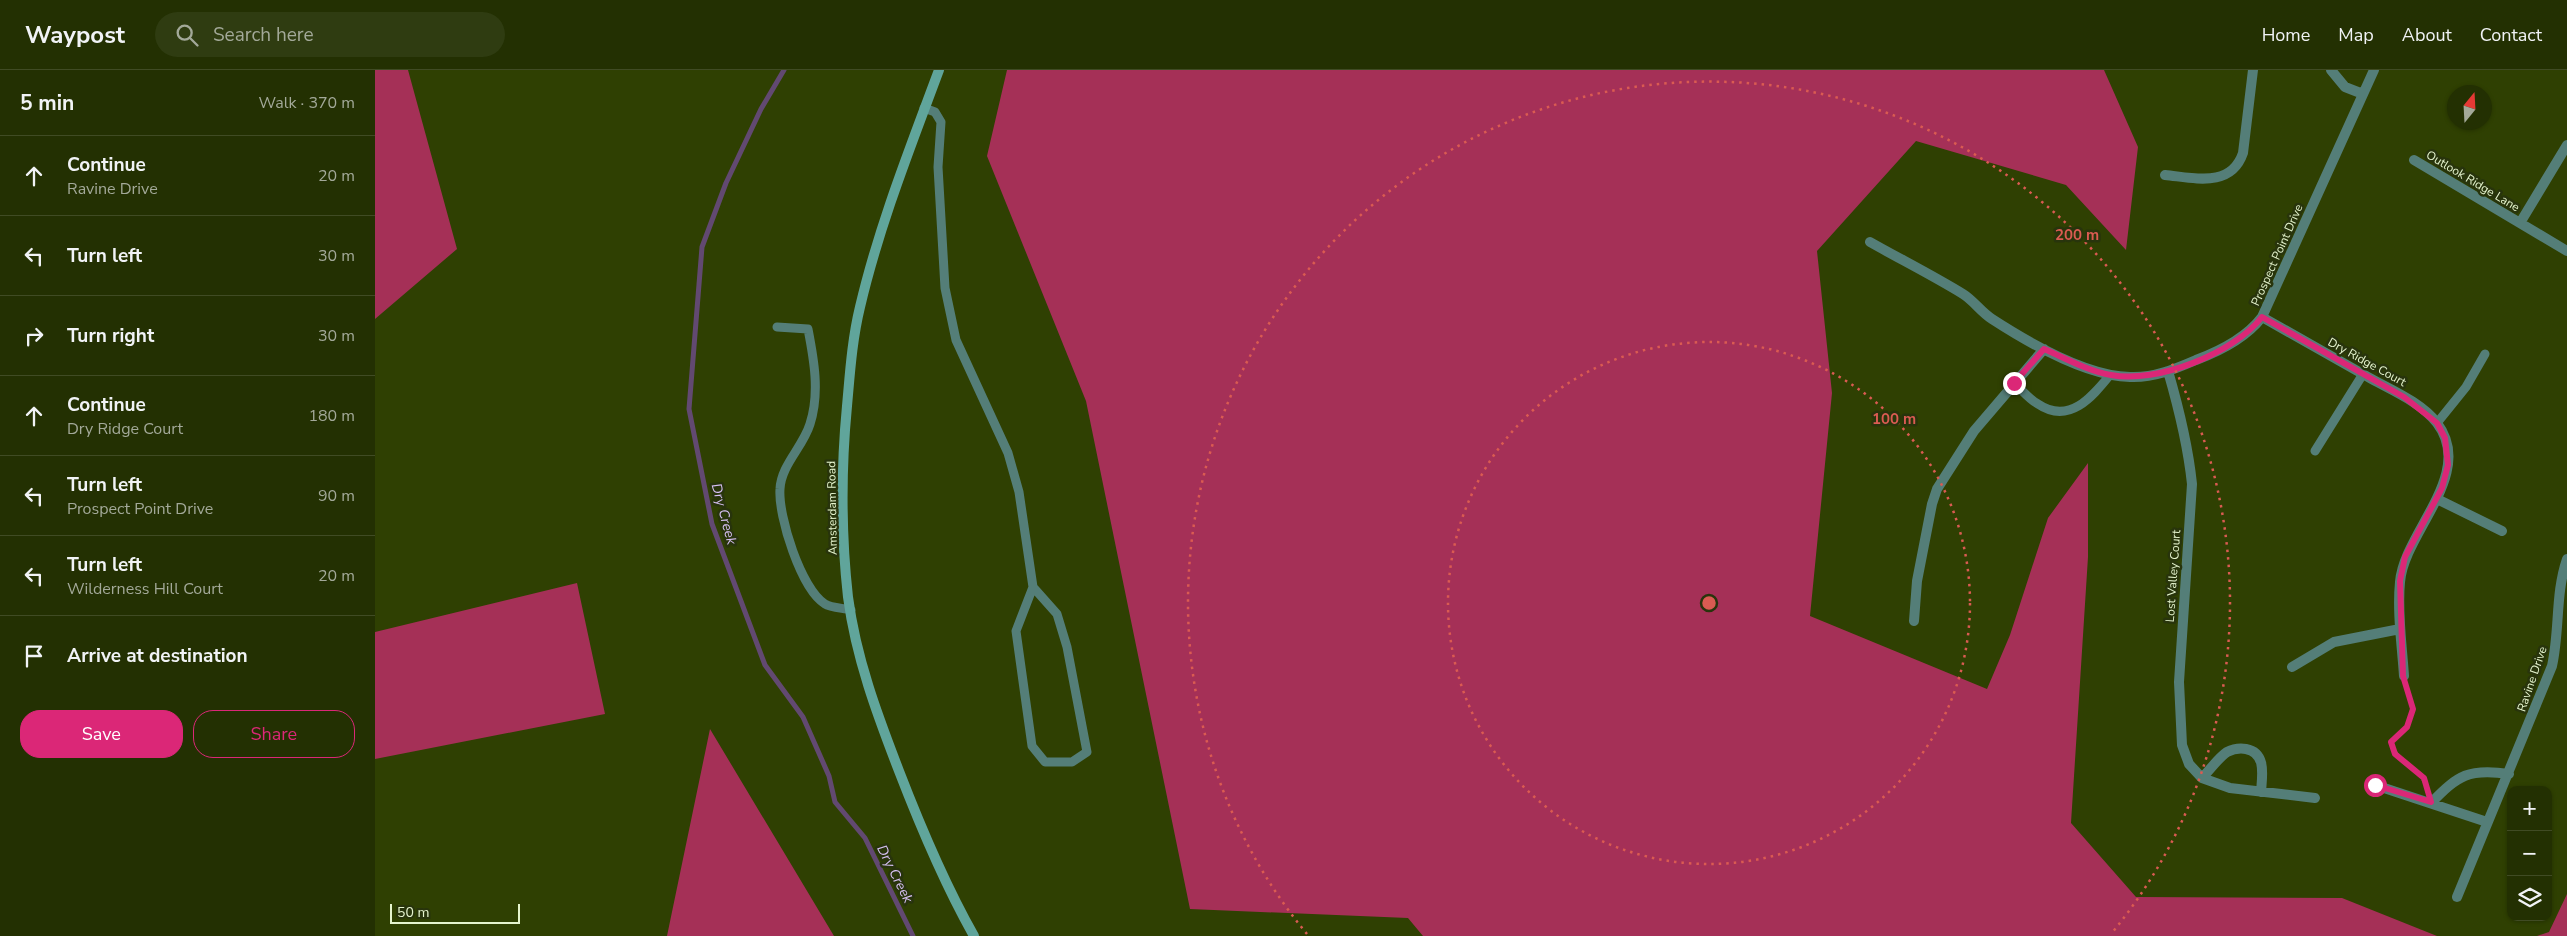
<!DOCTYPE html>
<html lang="en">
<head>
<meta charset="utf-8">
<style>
  :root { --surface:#233002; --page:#2f3c11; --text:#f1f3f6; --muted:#a3a999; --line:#404b24; --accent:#db2777 }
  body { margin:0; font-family:"Nunito Sans",sans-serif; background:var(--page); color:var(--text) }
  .controls { position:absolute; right:15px; bottom:15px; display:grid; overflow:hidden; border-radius:10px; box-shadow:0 1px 4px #0004 }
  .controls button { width:45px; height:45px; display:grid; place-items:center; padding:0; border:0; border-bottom:1px solid var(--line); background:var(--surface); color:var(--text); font:25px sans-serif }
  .compass { position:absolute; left:2072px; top:15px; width:45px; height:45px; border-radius:50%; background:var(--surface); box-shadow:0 1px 4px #0004; rotate:18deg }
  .scale { position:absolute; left:15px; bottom:12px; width:130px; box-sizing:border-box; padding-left:5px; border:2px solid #e5f4ce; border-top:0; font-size:14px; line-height:18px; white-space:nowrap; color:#e5f4ce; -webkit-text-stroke:4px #28340c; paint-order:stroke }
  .stop { position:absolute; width:15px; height:15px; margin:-11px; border:4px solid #db2777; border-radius:50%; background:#fff }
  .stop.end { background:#db2777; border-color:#fff; box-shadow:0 1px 5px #0008 }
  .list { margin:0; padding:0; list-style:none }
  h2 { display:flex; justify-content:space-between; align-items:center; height:65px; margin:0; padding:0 20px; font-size:21px }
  h2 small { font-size:16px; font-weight:400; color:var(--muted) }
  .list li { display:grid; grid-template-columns:32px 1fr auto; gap:15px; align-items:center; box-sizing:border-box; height:80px; padding:0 20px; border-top:1px solid var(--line) }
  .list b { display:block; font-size:19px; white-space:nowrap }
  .list p { margin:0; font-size:16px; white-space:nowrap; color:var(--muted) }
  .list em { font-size:16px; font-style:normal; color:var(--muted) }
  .actions { display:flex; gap:10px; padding:15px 20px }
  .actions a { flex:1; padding:11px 0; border:1px solid var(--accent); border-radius:20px; text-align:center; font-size:18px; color:var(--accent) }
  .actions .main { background:var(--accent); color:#fff }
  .icon { flex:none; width:28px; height:28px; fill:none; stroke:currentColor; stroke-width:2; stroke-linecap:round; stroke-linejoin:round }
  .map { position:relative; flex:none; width:2192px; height:866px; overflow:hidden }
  header { display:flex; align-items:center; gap:30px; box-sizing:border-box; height:70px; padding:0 25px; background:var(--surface); border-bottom:1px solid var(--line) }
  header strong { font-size:24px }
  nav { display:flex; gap:28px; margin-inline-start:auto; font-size:18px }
  .search { width:350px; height:45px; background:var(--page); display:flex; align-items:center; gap:12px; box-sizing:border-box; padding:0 18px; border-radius:28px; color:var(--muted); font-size:19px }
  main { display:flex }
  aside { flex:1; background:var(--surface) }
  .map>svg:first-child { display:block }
  .forest { fill:#a53057 }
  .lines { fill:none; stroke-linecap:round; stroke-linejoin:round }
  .stream { stroke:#624971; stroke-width:5 }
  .path { stroke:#7e8e5b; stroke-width:3; stroke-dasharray:4 2.5; stroke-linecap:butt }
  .service { stroke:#547e78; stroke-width:9 }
  .minor { stroke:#547e78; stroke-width:10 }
  .secondary { stroke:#60a59b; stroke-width:10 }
  .route { stroke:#db2777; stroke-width:6 }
  .ring { fill:none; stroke:#da5b52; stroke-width:2.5; stroke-dasharray:2.5 5 }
  .labels { text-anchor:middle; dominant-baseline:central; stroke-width:5; stroke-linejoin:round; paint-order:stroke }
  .street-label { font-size:12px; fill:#e5f4ce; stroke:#28340c }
  .water-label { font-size:14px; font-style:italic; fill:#d7c1f4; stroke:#28340c }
  .centre { fill:#da5b52; stroke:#28340c; stroke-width:2.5 }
  .ring-label { font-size:15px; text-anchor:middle; font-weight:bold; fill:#da5b52; stroke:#28340c; stroke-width:5; stroke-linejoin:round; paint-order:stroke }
</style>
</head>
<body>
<header>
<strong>Waypost</strong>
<div class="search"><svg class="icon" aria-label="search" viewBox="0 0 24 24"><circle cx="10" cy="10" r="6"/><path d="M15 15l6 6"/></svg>Search here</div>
<nav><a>Home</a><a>Map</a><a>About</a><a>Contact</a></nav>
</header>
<main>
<aside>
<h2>5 min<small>Walk · 370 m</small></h2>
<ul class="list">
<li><svg class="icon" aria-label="ahead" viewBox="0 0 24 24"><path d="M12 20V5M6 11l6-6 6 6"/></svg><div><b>Continue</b><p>Ravine Drive</p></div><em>20 m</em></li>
<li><svg class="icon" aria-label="left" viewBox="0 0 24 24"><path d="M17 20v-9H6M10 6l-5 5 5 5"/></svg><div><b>Turn left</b></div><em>30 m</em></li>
<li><svg class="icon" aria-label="right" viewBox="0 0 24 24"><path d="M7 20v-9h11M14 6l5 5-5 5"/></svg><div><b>Turn right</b></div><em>30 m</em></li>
<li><svg class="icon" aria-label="ahead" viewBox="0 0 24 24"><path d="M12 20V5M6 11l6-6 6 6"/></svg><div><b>Continue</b><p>Dry Ridge Court</p></div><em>180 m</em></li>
<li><svg class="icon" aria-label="left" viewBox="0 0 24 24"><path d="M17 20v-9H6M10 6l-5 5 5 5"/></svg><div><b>Turn left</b><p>Prospect Point Drive</p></div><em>90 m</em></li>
<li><svg class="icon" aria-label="left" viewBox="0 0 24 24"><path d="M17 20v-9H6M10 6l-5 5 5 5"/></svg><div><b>Turn left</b><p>Wilderness Hill Court</p></div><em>20 m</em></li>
<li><svg class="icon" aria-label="arrive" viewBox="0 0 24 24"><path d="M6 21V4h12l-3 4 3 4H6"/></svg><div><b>Arrive at destination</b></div></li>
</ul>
<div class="actions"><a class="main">Save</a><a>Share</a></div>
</aside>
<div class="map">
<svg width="2192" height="866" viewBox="0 0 2192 866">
  <rect width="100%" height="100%" fill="#2f4002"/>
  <!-- forest -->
  <path class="forest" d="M0,0H33L82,179L0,249Z
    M632,0H1729L1763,77L1751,180L1691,115L1541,71L1442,181L1457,323L1435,546L1612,619L1635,565L1673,448L1713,393V487L1696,753L1761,827L1967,828L2062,866H1048L1033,848L815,839L711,331L612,86Z
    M202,513L230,644L0,689V562Z
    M335,659L459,866H292Z
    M2192,824V866H2162L2174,862Z"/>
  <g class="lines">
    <!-- stream -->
    <path class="stream" d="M409,0L386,39L351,113L327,177L314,339L337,454L390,595L428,647L454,706L460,732L490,768L538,866"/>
    <!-- path -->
    <path class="path" d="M2032,619C2041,647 2038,652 2016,672C2024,697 2045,695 2052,719"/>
    <!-- service -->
    <path class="service" d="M549,38L560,42L566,52L563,97L570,218L581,270L633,383L644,422L658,517L641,561L657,676L670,692H697L712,682L692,577L682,544L658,517
      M402,257L433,259C439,290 445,323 435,354C428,377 406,395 405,419C403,446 426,519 450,534C456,538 468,538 476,540
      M1639,313C1647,320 1654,329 1663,334C1694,355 1717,327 1735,305
      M2062,353L2091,317L2110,284
      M1940,381L1988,304"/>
    <!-- minor -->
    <path class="minor" d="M1956,0L1970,17L1988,24
      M2039,90L2192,181
      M1790,105C1820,108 1856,118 1868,83L1878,0
      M2145,153L2192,75
      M1495,172C1525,189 1557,205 1588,224C1598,230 1606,242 1617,249C1654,273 1710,306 1755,307C1779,308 1800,299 1821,290C1845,281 1871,268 1887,247L1999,0
      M1887,247C1923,267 1958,287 1993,307C2016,320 2046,332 2062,353C2101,404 2029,462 2025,512C2022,543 2027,575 2029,606
      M1793,301C1804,339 1813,375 1817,414L1804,612L1807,675L1814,694L1827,708L1855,718L1940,728
      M2062,429L2127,461
      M1539,551L1542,511L1557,434L1562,419L1599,361L1669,279
      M1917,597L1959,572L2025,559
      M1827,708C1835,700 1843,688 1852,682C1858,679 1865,678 1871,679C1892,683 1887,706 1886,722
      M2000,715L2112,752
      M2056,733C2083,705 2094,698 2134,704
      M2082,827L2177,596C2185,560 2180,524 2192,489"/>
    <!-- secondary -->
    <path class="secondary" d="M564,0C535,78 504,156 485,237C477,270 475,303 472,336C466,399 466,464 473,527C481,588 502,644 524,701C546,758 569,813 599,866"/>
  </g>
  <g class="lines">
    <!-- route -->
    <path class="route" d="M1639,313L1669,279C1690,288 1713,301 1736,305C1782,314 1859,283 1887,247L2029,327L2062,353L2070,368L2073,395L2067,418L2030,487L2025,511L2028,606L2038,639L2032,657L2016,672L2020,684L2049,708L2056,732L2000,715"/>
  </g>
  <!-- distance rings -->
  <g class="ring">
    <circle cx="1334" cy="533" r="261"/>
    <path d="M932 864A521 521 0 1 1 1736 864"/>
  </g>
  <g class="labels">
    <!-- street labels -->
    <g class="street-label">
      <text transform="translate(2098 111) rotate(31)">Outlook Ridge Lane</text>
      <text transform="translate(1902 185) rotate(-66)">Prospect Point Drive</text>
      <text transform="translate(1992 292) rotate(29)">Dry Ridge Court</text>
      <text transform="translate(457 438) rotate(-91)">Amsterdam Road</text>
      <text transform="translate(1798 506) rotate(-86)">Lost Valley Court</text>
      <text transform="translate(2157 609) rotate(-71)">Ravine Drive</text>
    </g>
    <!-- water labels -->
    <g class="water-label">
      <text transform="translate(349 444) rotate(75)">Dry Creek</text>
      <text transform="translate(520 804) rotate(63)">Dry Creek</text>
    </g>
  </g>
  <circle cx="1334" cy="533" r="8" class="centre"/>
  <g class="ring-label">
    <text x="1702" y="170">200 m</text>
    <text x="1519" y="354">100 m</text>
  </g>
</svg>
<div class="controls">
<button>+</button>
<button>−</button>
<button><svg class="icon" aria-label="layers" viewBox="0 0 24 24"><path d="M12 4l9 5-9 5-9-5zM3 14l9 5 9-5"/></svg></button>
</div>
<svg class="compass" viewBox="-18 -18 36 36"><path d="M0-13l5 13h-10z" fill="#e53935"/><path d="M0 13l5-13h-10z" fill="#a3a999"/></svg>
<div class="scale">50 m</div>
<div class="stop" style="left:2000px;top:715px"></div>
<div class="stop end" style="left:1639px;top:313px"></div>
</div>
</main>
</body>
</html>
